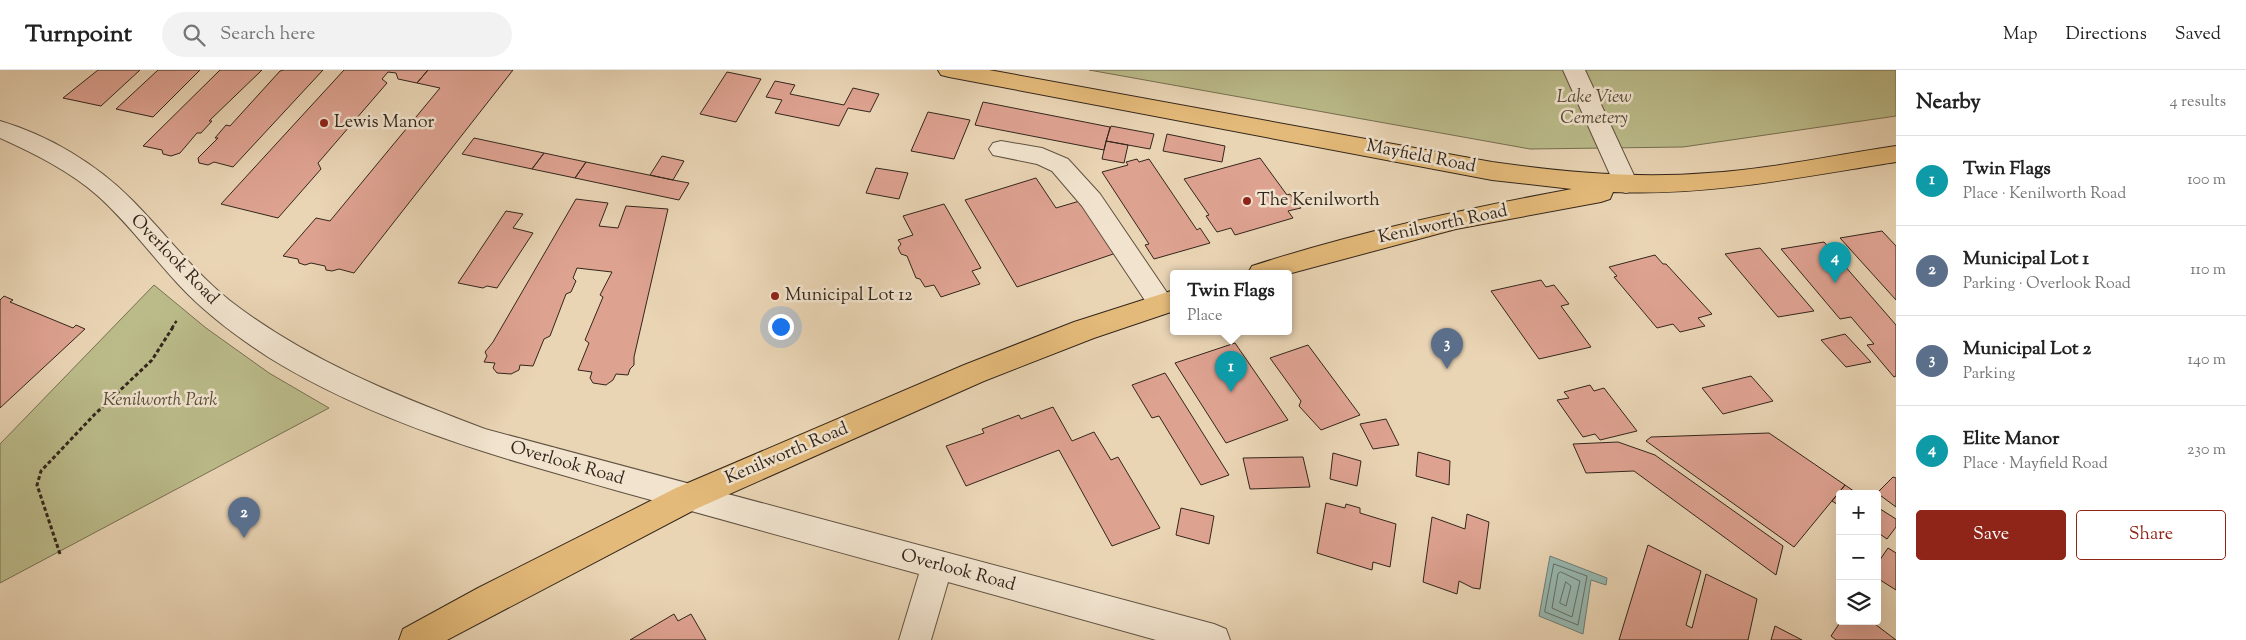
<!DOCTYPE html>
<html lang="en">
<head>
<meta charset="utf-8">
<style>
  :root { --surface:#fff; --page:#f2f2f2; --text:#222; --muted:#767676; --line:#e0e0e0; --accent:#8f2418 }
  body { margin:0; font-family:"Sorts Mill Goudy",serif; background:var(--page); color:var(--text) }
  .controls { position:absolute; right:15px; bottom:15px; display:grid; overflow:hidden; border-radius:5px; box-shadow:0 5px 20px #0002 }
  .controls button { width:45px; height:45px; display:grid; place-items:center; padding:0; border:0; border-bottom:1px solid var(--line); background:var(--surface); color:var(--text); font:25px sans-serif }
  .you { position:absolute; left:780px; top:256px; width:18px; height:18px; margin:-12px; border:4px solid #fff; border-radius:50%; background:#1a73e8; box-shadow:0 0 0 8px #1a73e833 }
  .badge { display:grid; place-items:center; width:32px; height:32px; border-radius:50%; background:var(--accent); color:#fff; font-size:16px; font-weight:700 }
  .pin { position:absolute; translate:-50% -41px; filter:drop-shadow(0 1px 2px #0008) }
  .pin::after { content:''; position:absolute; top:26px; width:18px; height:15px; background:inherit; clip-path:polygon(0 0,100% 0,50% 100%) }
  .popup { position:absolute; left:1170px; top:200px; width:122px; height:65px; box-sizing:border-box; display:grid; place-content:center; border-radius:5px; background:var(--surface); filter:drop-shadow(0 1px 4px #0005); font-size:16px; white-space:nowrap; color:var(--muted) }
  .popup b { font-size:19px; color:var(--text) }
  .popup::after { content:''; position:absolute; left:50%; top:100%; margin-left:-10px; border:10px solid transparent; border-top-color:var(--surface) }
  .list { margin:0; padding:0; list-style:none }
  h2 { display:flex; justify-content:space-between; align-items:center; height:65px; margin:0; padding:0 20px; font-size:21px }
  h2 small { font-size:16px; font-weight:400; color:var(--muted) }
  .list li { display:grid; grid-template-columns:32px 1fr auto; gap:15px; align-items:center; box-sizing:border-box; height:90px; padding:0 20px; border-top:1px solid var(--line) }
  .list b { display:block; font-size:19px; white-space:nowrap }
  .list p { margin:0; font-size:16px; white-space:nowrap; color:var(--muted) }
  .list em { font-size:16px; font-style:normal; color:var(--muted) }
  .actions { display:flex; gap:10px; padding:15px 20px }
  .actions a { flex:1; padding:11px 0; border:1px solid var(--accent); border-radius:5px; text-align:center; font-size:18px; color:var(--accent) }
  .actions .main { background:var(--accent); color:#fff }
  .icon { flex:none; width:28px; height:28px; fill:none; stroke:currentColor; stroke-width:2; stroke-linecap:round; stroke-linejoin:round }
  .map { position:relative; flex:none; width:1896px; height:570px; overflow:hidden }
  header { display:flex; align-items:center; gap:30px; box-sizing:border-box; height:70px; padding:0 25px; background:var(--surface); border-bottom:1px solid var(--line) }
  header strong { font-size:24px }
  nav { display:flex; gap:28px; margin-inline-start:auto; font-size:18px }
  .search { width:350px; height:45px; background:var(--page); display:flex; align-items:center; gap:12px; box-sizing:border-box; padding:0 18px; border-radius:28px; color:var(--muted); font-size:19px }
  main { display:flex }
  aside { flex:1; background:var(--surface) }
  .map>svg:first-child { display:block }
  .green { fill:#bbbb8a; stroke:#777052 }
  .water { fill:#97b8b1; stroke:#6f7e75 }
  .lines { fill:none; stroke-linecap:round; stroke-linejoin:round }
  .shore { stroke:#656f66; stroke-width:1 }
  .building { fill:#dea291; stroke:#33261b }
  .minor-casing { stroke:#605241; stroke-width:2 }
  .major-casing { stroke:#33261b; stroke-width:2 }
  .path-far1 { stroke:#33261b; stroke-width:2.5; stroke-dasharray:3 2.5; stroke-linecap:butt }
  .path { stroke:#33261b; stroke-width:3; stroke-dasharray:4 2.5; stroke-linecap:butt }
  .minor { fill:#f1e3ce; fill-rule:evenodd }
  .major { fill:#e4ba7a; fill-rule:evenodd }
  .poi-dot { fill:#8f2418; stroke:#f1e3ce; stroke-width:2 }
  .labels { text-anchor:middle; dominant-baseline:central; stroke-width:5; stroke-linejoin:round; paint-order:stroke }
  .park-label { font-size:18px; font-style:italic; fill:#554b37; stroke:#f1e3ce }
  .poi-label { font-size:18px; fill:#33261b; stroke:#f1e3ce; text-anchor:start }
  .street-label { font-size:18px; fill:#33261b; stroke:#f1e3ce }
</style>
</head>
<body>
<header>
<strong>Turnpoint</strong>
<div class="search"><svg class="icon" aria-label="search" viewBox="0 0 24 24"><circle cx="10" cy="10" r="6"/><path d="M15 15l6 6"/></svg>Search here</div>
<nav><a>Map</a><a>Directions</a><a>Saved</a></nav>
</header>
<main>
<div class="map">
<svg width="1896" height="570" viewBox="0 0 1896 570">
  <rect width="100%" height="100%" fill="#e9d4b4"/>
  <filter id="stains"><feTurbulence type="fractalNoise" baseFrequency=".004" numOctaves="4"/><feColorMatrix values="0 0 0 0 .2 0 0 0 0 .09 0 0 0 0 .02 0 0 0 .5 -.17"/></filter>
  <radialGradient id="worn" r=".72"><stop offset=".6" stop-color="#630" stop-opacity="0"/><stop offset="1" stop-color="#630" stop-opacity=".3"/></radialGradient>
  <!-- green -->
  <path class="green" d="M1089,0H1896V46L1683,77L1530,79Z
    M154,215L206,258L269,303L329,338L0,513V374Z"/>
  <!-- water -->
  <path class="water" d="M1550,486L1607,508L1606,515L1591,510L1583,564L1539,546Z"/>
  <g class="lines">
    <!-- shore -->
    <path class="shore" d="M1554,494L1587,506L1578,555L1545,542Z
      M1561,502L1580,511L1572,547L1552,538L1558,504Z
      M1566,512L1571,516L1566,536L1560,533Z"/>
  </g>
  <!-- building -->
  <path class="building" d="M98,0H140L101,36L63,28Z
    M158,0H200L153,47L116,39Z
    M220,0H262L209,51H212L201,63H197L180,83L171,86L163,84L162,80L143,76Z
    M284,0H323L233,97L214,92L208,95L199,93L198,88L218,68H215L226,55L230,56L280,1Z
    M344,0H428L417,13L398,9L396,3L388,2L382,9L387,13L318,93L321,99L278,148L221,134Z
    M428,0H513L354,203L339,199L332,201L326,200L325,196L311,193L305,195L299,193L298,189L283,186L316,148L330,151L440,18L417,13Z
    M727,2L761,9L736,52L700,44Z
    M775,11L795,15L790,24L844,35L853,18L879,24L870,42L848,38L839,56L775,43L782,30L766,27Z
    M983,32L1110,57L1104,80L975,55Z
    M928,42L970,50L954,89L911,81Z
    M1111,56L1154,64L1150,79L1106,71Z
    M1167,64L1225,76L1222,92L1163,81Z
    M474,68L544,83L532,99L462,84Z
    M1106,71L1128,75L1124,93L1102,89Z
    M544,83L586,92L575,108L532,99Z
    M662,86L684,91L673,110L650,105Z
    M1260,88L1287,125L1290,124L1301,138L1288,141L1293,148L1235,165L1231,158L1217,162L1206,146L1209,145L1184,109Z
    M1137,89L1139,92L1149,89L1197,160L1200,158L1210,173L1154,189L1145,175L1149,174L1102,102L1128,95L1126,92Z
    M586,92L673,110L689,113L679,130L575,108Z
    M876,98L908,103L899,129L866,123Z
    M1036,108L1056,138L1083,130L1119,182L1017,217L965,130Z
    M576,129L608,133L599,156L618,158L626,136L668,139L634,287V295L630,299L628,305L616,304L613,310L606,315L593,313L590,308L592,302L578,300L589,273L585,270L603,227L600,225L612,202L577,198L573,208L576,211L571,222L566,224L550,266L544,269L533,296L520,295L519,300L511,304L497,303L493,298L495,293L484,292L487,286L485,282L493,272Z
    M944,134L981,198L972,201L980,214L941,227L934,215L925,217L920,209L916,208L907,186L901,184L898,178L901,174L898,170L913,165L903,146Z
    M506,141L523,144L513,158L533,163L497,218L487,216L483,218L458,213Z
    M1882,161L1896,176V230L1840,168Z
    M1824,172L1896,255V306L1894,307L1867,275L1874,274L1851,247L1840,249L1781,179Z
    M1760,178L1814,241L1778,247L1725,184Z
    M1655,185L1663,194H1666L1712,244L1698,248L1705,256L1680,262L1673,254L1657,258L1614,207L1617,206L1609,197Z
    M1541,210L1546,217L1554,215L1569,234L1561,236L1591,277L1539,289L1491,221Z
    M4,226L13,230L10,232L73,258L76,255L85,259L0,338V230Z
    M1845,264L1871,292L1846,297L1821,270Z
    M1235,273L1288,350L1226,373L1175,293Z
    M1308,275L1360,345L1321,360L1299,336L1301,331L1270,288Z
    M1165,303L1229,405L1201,415L1159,346L1152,348L1132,315Z
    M1751,306L1773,331L1723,344L1702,318Z
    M1590,315L1594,321L1604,318L1637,361L1600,370L1595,364L1583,367L1557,330L1569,328L1564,322Z
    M1053,337L1072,371L1094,362L1111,390L1118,387L1160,458L1112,476L1059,380L966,416L946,376L984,363L982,359L1019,345L1021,349Z
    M1386,349L1399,375L1373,379L1360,354Z
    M1769,363L1845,415L1794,477L1646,371L1651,367Z
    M1618,372L1655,385L1783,476L1776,505L1634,401L1586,403L1573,374Z
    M1418,382L1450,391L1449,415L1416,406Z
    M1333,383L1361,391L1357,416L1330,409Z
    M1303,387L1310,417L1250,419L1243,388Z
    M1893,407L1896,408V437L1877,423Z
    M1845,415L1858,424H1840V436L1832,431Z
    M1326,433L1345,438L1346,434L1360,438V443L1396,454L1390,497L1373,492L1372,500L1317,483Z
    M1877,437L1896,449V457L1887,469L1877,462Z
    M1181,438L1214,446L1209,474L1176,465Z
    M1467,444L1489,452L1480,519L1473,518L1459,511L1457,524L1423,512L1432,447L1465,459Z
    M1648,475L1701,501L1686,555L1692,558L1706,504L1757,529L1748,570H1619Z
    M1888,478L1896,483V520L1877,508V494Z
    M674,544L678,551L691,544L706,570H630Z
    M1841,551H1871L1896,570H1836L1831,566Z
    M1775,556L1802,570H1771Z"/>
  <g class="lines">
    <defs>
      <path id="minor" d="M1563,0H1585L1638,114L1635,120L1626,123L1617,120Z
        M0,51C48,65 97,94 132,130C165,163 193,201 229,230C306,290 395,325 485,359L1214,554L1226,559L1230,570H1156L948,512L931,570H899L919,504C820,477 721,449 622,422C501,388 376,354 268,287C236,266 205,243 179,215C152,186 128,153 98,126C70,101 35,84 0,68Z
        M1001,71L1042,78L1068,89L1100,124L1170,227L1174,233L1170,241L1161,245L1152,241L1082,136L1052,101L1037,94L993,85L989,79L993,73Z"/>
      <path id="major" d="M938,0H989L1492,92C1563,102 1636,109 1708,103C1771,99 1834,85 1896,76V92C1801,107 1709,126 1613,122L1610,129L1601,132L1456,159L1288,204L1248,203L1252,196C1357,162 1464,139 1572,119L1492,110L949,7L941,5Z
        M1174,220V241L1094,268L984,311L698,438L447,570H399L403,559L478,518L676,418L964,295L1074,252Z"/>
    </defs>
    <!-- minor casing -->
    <use href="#minor" class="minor-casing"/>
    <!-- major casing -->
    <use href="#major" class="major-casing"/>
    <!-- path-far1 -->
    <path class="path-far1" d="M172,258L177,250"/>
    <!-- path -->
    <path class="path" d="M60,484L37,415L41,401L94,345L152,290L173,257"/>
    <!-- minor -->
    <use href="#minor" class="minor"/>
    <!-- major -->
    <use href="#major" class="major"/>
  </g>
  <!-- markers -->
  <g class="poi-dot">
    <circle cx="324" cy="53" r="5"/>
    <circle cx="1247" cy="131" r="5"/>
    <circle cx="775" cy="226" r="5"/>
  </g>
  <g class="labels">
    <!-- park labels -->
    <g class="park-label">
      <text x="1594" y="28">Lake View<tspan x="1594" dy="21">Cemetery</tspan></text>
      <text x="160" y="331">Kenilworth Park</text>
    </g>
    <!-- poi labels -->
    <g class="poi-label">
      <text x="334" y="53">Lewis Manor</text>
      <text x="1257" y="131">The Kenilworth</text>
      <text x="785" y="226">Municipal Lot 12</text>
    </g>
    <!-- street labels -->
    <g class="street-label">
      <text transform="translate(1421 87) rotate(11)">Mayfield Road</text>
      <text transform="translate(1443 155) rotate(-12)">Kenilworth Road</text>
      <text transform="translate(174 190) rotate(46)">Overlook Road</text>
      <text transform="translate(787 384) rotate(-23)">Kenilworth Road</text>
      <text transform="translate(567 394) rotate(16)">Overlook Road</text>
      <text transform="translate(958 501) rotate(15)">Overlook Road</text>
    </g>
  </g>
  <rect width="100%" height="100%" filter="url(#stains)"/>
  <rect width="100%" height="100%" fill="url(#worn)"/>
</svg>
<div class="controls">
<button>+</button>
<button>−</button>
<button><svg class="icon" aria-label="layers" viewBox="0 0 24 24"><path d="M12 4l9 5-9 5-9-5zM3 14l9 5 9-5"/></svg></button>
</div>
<div class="you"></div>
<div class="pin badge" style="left:1231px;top:322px;background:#0f9aa8">1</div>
<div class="popup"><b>Twin Flags</b>Place</div>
<div class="pin badge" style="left:244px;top:468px;background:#5c6f8a">2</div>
<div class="pin badge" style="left:1447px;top:299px;background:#5c6f8a">3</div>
<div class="pin badge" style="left:1835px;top:213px;background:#0f9aa8">4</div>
</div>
<aside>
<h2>Nearby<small>4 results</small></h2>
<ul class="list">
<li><span class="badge" style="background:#0f9aa8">1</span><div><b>Twin Flags</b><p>Place · Kenilworth Road</p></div><em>100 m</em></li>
<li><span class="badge" style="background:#5c6f8a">2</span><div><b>Municipal Lot 1</b><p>Parking · Overlook Road</p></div><em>110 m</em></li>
<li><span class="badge" style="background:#5c6f8a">3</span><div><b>Municipal Lot 2</b><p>Parking</p></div><em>140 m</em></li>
<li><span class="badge" style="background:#0f9aa8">4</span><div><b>Elite Manor</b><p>Place · Mayfield Road</p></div><em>230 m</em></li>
</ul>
<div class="actions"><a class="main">Save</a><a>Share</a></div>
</aside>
</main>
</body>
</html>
